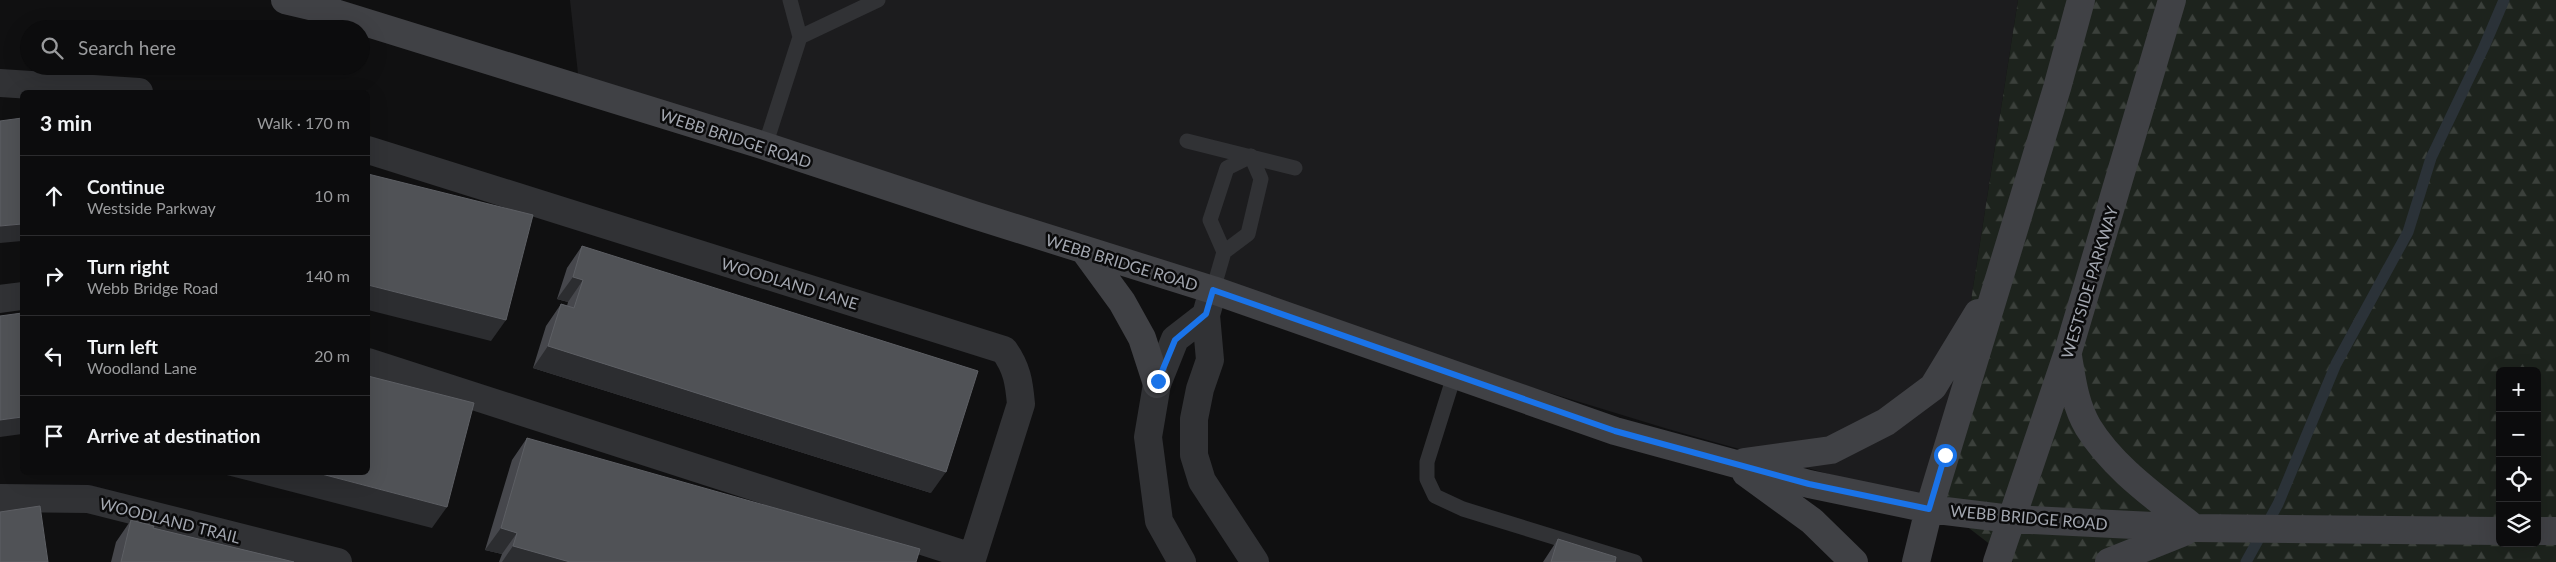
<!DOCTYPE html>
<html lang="en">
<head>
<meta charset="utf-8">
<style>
  :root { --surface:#0c0c0d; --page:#1a1a1b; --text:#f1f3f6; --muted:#9a9b9d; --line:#2c2c2e }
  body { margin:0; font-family:Lato,sans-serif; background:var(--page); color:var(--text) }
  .controls { position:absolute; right:15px; bottom:15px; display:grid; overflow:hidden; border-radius:8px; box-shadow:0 5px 20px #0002 }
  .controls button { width:45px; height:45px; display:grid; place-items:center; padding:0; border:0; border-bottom:1px solid var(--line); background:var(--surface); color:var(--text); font:25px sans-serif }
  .stop { position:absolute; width:15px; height:15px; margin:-11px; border:4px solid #1a73e8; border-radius:50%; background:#fff }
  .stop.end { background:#1a73e8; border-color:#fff; box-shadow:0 1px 5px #0008 }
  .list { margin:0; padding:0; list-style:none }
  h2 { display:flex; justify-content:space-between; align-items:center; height:65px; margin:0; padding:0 20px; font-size:21px }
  h2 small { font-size:16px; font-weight:400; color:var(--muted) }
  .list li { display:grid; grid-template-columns:32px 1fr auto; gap:15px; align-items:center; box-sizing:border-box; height:80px; padding:0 20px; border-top:1px solid var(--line) }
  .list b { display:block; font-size:19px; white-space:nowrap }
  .list p { margin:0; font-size:16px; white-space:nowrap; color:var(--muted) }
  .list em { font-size:16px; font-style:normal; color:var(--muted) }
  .icon { flex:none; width:28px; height:28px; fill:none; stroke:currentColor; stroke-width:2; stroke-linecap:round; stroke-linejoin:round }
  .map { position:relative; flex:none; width:2556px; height:562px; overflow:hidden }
  .search { position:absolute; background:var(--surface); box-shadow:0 5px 20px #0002; left:20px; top:20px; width:350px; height:55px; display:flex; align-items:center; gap:12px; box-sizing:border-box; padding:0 18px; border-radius:28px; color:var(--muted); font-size:19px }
  .panel { position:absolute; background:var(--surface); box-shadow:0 5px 20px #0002; left:20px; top:90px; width:350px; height:385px; border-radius:8px }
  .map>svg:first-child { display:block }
  .built { fill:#1c1c1e }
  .forest { fill:url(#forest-firs); fill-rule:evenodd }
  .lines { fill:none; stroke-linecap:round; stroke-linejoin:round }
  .stream { stroke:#2b3238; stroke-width:11 }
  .lane { stroke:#313235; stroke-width:15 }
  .street { stroke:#313235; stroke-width:28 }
  .secondary { stroke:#404145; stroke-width:28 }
  .wall { fill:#46474c }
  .shaded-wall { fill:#2c2d30 }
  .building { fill:#505256; stroke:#5d5f64 }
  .route { stroke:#1a73e8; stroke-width:6 }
  .labels { text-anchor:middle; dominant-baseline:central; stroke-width:5; stroke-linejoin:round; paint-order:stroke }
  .street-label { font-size:16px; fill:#a3a7b0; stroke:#0b0b0c }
</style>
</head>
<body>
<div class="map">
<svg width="2556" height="562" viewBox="0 0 2556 562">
  <defs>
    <pattern id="forest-firs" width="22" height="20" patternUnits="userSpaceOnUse" patternTransform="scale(1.25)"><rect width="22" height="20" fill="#1d231d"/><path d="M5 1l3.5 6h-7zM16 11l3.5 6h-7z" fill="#3b403b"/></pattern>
  </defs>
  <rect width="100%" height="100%" fill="#101011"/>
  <!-- built -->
  <path class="built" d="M570,0H2018L1939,505L1668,429L1095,254L580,92Z"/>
  <!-- forest -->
  <path class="forest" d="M2018,0H2556V562H2013L1939,505ZM2500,371H2537V543H2500Z"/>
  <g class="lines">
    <!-- stream -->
    <path class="stream" d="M2246,562L2278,504L2336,364L2408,232L2431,158L2484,47L2504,0"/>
    <!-- lane -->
    <path class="lane" d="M790,0L800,37
      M1187,141L1295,168
      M765,146L800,37L878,0
      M1224,252L1210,220L1227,168L1251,156
      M1213,290L1224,252L1248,234L1261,179L1251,156
      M1454,376L1427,462V479L1435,496L1463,509L1635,562"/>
    <!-- street -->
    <path class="street" d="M0,83L139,92
      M368,150L1004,350C1017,368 1019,382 1021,404L971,562
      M0,299L22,296
      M1206,315L1210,360L1200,389L1194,419V455L1202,481L1255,562
      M368,362L972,557
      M0,498L88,499L338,562
      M1182,562L1159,521L1148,437L1157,384L1175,339L1206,315L1213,290"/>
    <!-- secondary -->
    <path class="secondary" d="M285,0L319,8L765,146L974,215L1213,290L1615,431L1809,484L1929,509L2011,519L2194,528L2500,531
      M1084,250L1122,302L1142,338L1157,384
      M2068,356C2072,380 2075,405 2088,427C2113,468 2157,498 2194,528
      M1744,462L1831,450L1886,422L1933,387L1978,313
      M1746,473L1812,521L1854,562
      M2537,531H2556
      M1916,562L1929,509L2057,88L2081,0
      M1997,562L2067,355L2172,0
      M2109,562L2184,532"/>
  </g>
  <!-- wall -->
  <path class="wall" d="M582,246L931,493L533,368L546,326L561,304L567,306L568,302L557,299L567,268Z
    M527,438L916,562H499L502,554L485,550L512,460Z
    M131,520L153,528L294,562H111L116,542Z
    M1558,539L1615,562H1543Z"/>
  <!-- shaded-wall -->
  <path class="shaded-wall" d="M22,224V241L0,243V226Z
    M573,277L583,280L568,302L557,299Z
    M368,285L506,320L491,341L368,310Z
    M548,346L946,472L931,493L533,368Z
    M22,417V434L0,437V420Z
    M215,472H314L447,507L432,528Z
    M501,528L517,533L502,554L485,550Z
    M513,546L570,562H502Z"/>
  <!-- building -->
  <path class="building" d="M22,118V224L0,226V121Z
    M368,174L533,215L506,320L368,285Z
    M582,246L978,371L946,472L548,346L561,304L574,308L583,280L573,277Z
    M22,313V417L0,420V316Z
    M368,376L474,403L447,507L314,472H368Z
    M527,438L920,549L916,562H570L513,546L517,533L501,528Z
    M40,506L48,562H0V512Z
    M131,520L154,526L153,528L294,562H121Z
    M1558,539L1616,557L1615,562H1551Z"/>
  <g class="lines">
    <!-- route -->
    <path class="route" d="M1158,381L1175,340L1206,314L1213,290L1615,431L1809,484L1929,509L1945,455"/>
  </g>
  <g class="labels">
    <!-- street labels -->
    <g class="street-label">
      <text transform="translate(736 138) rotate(18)">WEBB BRIDGE ROAD</text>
      <text transform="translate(1122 262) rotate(17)">WEBB BRIDGE ROAD</text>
      <text transform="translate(2089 282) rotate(-73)">WESTSIDE PARKWAY</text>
      <text transform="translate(790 283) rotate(17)">WOODLAND LANE</text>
      <text transform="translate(2029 517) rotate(5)">WEBB BRIDGE ROAD</text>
      <text transform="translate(170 520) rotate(14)">WOODLAND TRAIL</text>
    </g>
  </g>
</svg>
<div class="controls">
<button>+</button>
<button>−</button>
<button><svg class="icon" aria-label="locate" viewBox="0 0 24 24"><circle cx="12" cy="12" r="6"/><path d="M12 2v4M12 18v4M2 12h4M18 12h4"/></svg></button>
<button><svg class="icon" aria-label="layers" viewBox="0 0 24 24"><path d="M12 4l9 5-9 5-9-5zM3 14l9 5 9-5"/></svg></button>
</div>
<div class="stop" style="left:1945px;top:455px"></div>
<div class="stop end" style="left:1158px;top:381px"></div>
<div class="search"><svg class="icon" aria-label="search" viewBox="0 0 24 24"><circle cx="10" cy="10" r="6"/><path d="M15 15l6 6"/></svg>Search here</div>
<section class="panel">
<h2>3 min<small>Walk · 170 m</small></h2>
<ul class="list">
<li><svg class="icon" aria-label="ahead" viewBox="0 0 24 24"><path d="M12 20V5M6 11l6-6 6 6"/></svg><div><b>Continue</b><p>Westside Parkway</p></div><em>10 m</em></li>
<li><svg class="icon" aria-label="right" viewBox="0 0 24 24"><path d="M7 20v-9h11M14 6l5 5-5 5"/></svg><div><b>Turn right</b><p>Webb Bridge Road</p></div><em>140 m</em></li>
<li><svg class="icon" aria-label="left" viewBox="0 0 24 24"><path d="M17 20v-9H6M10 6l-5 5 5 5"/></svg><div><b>Turn left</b><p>Woodland Lane</p></div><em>20 m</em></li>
<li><svg class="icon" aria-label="arrive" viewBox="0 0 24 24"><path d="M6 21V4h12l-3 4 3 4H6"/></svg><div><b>Arrive at destination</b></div></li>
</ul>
</section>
</div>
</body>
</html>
